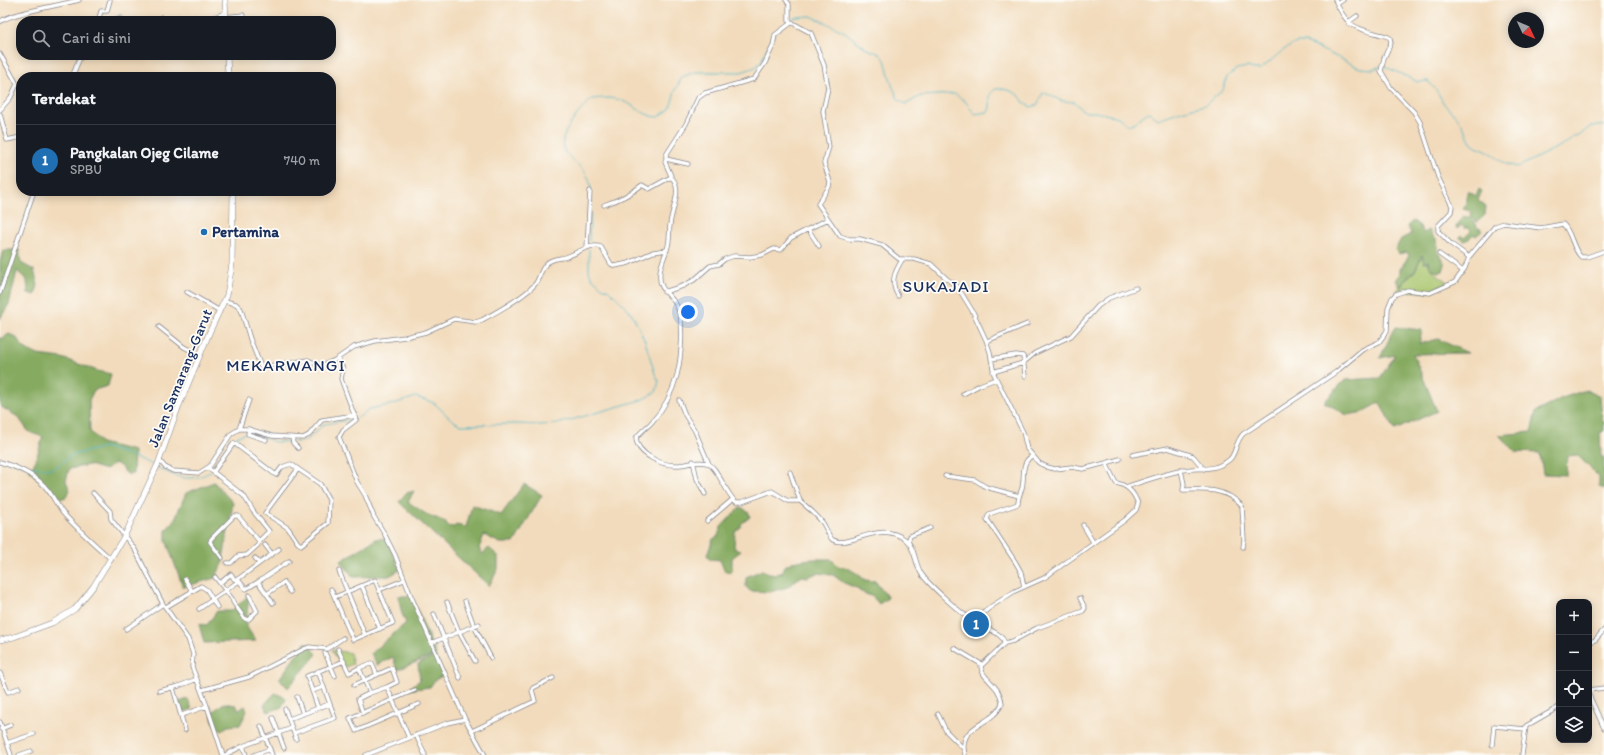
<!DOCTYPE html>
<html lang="id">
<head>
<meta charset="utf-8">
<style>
  :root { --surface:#171b24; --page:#20242c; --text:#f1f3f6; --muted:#9ea1a6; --line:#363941; --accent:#1f6fb2 }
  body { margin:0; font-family:Itim,sans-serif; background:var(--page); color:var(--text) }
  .controls { position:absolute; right:12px; bottom:12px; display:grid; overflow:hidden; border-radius:8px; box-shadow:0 2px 10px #0003 }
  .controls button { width:36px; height:36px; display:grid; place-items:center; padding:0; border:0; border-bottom:1px solid var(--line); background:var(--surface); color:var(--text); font:20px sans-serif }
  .compass { position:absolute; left:1508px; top:12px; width:36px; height:36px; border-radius:50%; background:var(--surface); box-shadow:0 2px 10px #0003; rotate:134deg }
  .you { position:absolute; left:688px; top:312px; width:14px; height:14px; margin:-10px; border:3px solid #fff; border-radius:50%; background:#1a73e8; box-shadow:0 0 0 6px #1a73e833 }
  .badge { display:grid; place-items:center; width:26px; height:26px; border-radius:50%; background:var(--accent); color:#fff; font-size:13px; font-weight:700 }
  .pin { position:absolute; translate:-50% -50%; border:2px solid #fff; box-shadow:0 1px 4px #0006 }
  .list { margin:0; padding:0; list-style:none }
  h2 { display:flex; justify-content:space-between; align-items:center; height:52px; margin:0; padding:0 16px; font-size:17px }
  h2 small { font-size:13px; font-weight:400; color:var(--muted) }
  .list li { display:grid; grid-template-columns:26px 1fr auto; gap:12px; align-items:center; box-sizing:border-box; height:72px; padding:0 16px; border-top:1px solid var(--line) }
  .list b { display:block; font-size:15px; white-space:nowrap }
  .list p { margin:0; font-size:13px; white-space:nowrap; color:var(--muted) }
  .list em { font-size:13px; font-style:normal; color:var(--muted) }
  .icon { flex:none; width:22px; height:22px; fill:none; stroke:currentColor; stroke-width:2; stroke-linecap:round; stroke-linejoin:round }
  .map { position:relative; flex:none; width:1604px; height:755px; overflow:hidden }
  .search { position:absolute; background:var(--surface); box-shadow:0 2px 10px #0003; left:16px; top:16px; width:320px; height:44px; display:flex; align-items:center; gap:10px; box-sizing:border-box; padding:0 14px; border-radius:16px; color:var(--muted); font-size:15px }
  .panel { position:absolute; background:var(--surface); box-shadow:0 2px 10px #0003; left:16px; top:72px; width:320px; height:124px; border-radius:16px }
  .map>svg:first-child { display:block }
  .green { fill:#a9c56c; stroke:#627a65 }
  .forest { fill:#86aa60; stroke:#506c5f }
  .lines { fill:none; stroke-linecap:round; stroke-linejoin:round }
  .stream { stroke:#47b3c4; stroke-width:1 }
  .street-casing { stroke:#86858d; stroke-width:5 }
  .secondary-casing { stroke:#86858d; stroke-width:6 }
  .street { stroke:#fff; stroke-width:3.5 }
  .secondary { stroke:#fff; stroke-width:5 }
  .poi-dot { fill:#1f6fb2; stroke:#fdfcf7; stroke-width:1.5 }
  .labels { text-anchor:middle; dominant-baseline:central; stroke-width:3.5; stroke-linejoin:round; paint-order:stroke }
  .poi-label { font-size:15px; font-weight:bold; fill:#1b2f5e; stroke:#fdfcf7; text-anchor:start }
  .street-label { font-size:15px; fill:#1b2f5e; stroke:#fdfcf7 }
  .quarter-label { font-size:17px; letter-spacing:1px; fill:#1b2f5e; stroke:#fdfcf7 }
</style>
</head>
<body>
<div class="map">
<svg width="1604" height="755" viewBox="0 0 1604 755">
  <rect width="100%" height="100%" fill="#fdfcf7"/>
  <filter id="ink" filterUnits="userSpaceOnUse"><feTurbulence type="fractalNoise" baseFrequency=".025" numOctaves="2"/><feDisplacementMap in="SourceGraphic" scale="8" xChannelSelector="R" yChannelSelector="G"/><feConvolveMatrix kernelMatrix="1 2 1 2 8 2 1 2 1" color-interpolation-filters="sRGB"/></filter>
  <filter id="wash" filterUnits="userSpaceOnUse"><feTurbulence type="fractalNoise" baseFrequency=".012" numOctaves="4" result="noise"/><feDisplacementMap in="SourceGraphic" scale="16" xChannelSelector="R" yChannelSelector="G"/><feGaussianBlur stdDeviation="0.9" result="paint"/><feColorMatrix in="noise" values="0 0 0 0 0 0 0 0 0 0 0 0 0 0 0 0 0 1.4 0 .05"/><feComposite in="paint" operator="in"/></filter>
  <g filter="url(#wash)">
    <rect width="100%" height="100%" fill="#f2dbbc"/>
    <!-- green -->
    <path class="green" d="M1422,255L1424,263L1427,262C1432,271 1440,276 1448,283L1428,292L1396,291L1403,285V281L1415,271Z
      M332,650L350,653L353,664L342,668Z"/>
    <!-- forest -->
    <path class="forest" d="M1479,189L1482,191L1478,200L1486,206L1485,215L1477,222L1470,215L1472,212L1470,210L1468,211L1463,208L1467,203V192H1470L1476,196Z
      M1463,217H1470L1475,222L1478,229L1480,228L1482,231L1476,236L1473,234L1468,240L1464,241L1459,237L1461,235L1464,238L1471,231L1467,227L1465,229L1462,225L1457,229L1456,227Z
      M1413,221L1419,225L1424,233L1429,230L1437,241L1439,254L1445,264L1443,271L1439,272L1431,269L1428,261L1424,263L1422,255L1415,271L1405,280L1400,287L1396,280L1400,274V269L1409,256L1407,252L1399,254L1395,250L1401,239L1411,234L1407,226Z
      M3,250H19L21,263L34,270L38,285L35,295L28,293L27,280L17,271L9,304L0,319V262Z
      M1395,327L1422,330L1419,344L1438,339L1468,353L1413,354L1437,411L1395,430L1379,402L1364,412L1347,415L1324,402L1345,380L1380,378L1395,355L1380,358Z
      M9,334L16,337L24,348L38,355L62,358L98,371L111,374L108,386L94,390L89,400L90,431L101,443L134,451L133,474H127L120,466L115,463L106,470L89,465L69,469L66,481L70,490L66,497L60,499L29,470L35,462L43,437L29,432L18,417L0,406V337L1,339Z
      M1586,390L1600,397L1602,419L1604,422V432H1600L1601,457H1604V489L1599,487V477L1577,455L1567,456L1566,475L1543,474L1540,453L1515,452L1499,435L1531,432L1536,412L1562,398Z
      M214,482L233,503L222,565L215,578L183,587L166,540V530L174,521L186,493Z
      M524,484L542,495L514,543H500L484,535L479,548L482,554L489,548L498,556V569L489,586L399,502L406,493L414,491L408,502L426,514L446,522L447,526L454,527L456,525L466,527L472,505L501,515Z
      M739,508H743L749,513L750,517L741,524V527L735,532L734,548L741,551L732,558V570L729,572L724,570L720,560L710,559L707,555L713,539L718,536L721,527Z
      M386,538L400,570L389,576L353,577L341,561L376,539Z
      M810,559H831L839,567C847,565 859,575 865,580L875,581L888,598L879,604L873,597L859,591V589L844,583L833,575L817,573L808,577L801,576L788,587L777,590L770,592L750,591L746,587V577L762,570L774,575L783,572V567L792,562Z
      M249,595L246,626L256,641L204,643L199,624L207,625L217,611H231Z
      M398,596H411L436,654L397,670L393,657L377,665L371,653L406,623L402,614Z
      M306,642L317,654L288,688L279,679Z
      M435,655L444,675L435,680L430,687L407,690L420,680L418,664Z
      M275,693L286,698L282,707L268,712L264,705Z
      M188,699L192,709L183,712L179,702Z
      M224,703L236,705L239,710L245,706L247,711L240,725L228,726L222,730L217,728L212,719V712Z"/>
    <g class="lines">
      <!-- stream -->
      <path class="stream" d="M790,20L797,17L811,16L845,32L867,49L880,54L885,60L892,85L898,99L906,104L921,96L955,94L965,101L975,114L988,112L990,108V94L995,89C1006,88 1020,92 1024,103L1031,107L1037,105L1043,93H1045L1062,101L1075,102L1081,109L1086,112H1096L1118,117L1128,125C1136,123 1142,115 1149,112L1158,119L1181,111L1205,105L1223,90L1227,77L1237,69L1247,67L1254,69H1261L1282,51L1296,43H1305L1318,48L1360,68L1373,69L1381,66
        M775,33L787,21
        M1384,66L1418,82L1428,81L1437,91L1444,104L1461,122L1471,142L1476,146L1486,150L1506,164L1518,167L1568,142L1574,137L1579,136L1591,126H1600L1604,125
        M591,190C591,171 575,164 565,152C554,138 582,108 592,99C603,98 613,97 623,101C636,106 643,116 658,117L670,109L675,91L682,77L696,72H741L756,67L761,61L773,35
        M589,241L591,201
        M358,418L369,409L390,405L416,397L434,403L452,420L461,425L516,424L541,425L557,424L641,400L656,392L659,381L655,374L645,341L633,316L628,309L609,290L602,287L592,278L589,271V249
        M249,432L265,438
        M268,439L275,442H292
        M233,442L238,436L246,433
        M295,442L306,441L324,424L355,419
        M0,459L26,466L52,469L62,463L70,456L104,447L130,455L155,466
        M158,468C176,477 192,484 211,471"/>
    </g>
  </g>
  <g filter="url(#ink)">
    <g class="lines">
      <defs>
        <path id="street" d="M786,0L789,4V21L811,33L824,65L828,88L823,111L829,147L824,163L830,182L829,187L818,204L840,236L849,239H860L882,245L899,259H914L931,264L947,279L957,286L973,312L986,340L990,352L994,374L1023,432L1027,449L1039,463L1047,467L1055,469L1072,467L1083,469L1106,463L1116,483C1127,485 1134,492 1138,504L1136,510L1125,520L1044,578L1015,591L992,606L983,613L979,620C985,631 1000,630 1005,643L981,666C981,679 1000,684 1002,703C993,727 957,723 965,755
          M1335,0C1345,22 1351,28 1375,33C1380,35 1386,35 1390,38L1391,43L1384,58L1381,71L1391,88L1414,112L1420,122L1438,177L1452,206L1451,212L1438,226V231L1451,244L1469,257
          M1337,4L1343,0
          M161,17L162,21
          M225,17L243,15
          M98,21L101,11H107L110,0
          M109,21L121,18
          M203,21L225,13
          M0,22C6,14 66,4 79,0
          M1349,24L1350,21L1357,16
          M0,54L17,84L11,97L0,110
          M72,77L81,55
          M0,114L7,140L21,137
          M666,159V155L686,124L698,98L705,93L754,79L765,63L773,46L775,35L791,23
          M672,178L665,162L666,159L688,164
          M604,205C619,200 630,195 642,185L649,189L669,178H672C683,189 671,211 670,225C669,232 670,238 668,246C666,254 661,263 660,272C658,291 669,292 677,306C685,322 681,359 677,375C672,394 664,409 651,423C646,428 640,432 636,438C637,454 662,466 677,465C688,465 695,460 707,463C718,467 725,493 736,502H742L772,491L788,501H800C807,507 816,514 822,522C826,526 828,537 833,540C850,549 878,519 906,540C915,547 915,564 921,573C926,582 961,614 970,618C973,619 976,619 979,620
          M808,229L819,246
          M587,248L590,191
          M1439,254L1463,271
          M187,292L220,311
          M664,292L683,286L694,280L710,266L719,264L725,259L734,256L750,257L762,255L774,249L781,250L791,238L828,219
          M0,293L34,191
          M898,296C890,282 894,273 902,260
          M225,301L236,304L241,309L250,339L261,367L308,360L321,366L335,360L354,347L375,341L405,337L426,332L454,319L476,322L482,320C495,313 527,295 536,283C540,277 541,269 546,264C551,258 560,259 566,257C578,253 589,243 601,247L611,264L615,266L629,263L653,252L667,250
          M159,327L184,347L200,355
          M987,341L1027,324
          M338,358L343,369L341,379L356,420L343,430L339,437L357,482L365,495L374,517L384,533L395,555L411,596L465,719
          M991,359L1016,355L1023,356L1025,376
          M993,372L1023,363L1035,353L1071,336L1098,306L1109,298L1136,288
          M963,394L980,385L996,379
          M679,400L685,415L695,431L709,464
          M239,429L249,400
          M249,429L248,434L266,440
          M292,438L293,443L298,448
          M1132,455L1168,448L1193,456L1204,469
          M160,461L165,467L173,471L199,473L210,466L231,434L239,429H248L272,436L303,438L309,435L322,420L355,415
          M693,461L697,479L705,494
          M0,462C17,467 36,475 47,489C53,496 57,505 62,512C77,529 94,544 111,559
          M1106,463L1120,459
          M208,468L244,496L253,511L269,531L259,541L258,545L247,555L238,556L231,563H227
          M1181,470L1184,484L1183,490C1205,489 1226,488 1242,506L1244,540L1243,547
          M214,471L234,443L276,475L282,467L291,464L298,469L265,513L288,528L298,543L301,545L328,523L329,500L320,484L298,469
          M790,472L800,501
          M945,476L975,480L986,487L1019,496
          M1126,487C1144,481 1161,475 1179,471C1198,466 1212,473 1229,460C1236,455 1235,442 1243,434L1336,372L1362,350L1379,342L1387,331L1388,308L1392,298L1396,294L1408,290L1430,293L1455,282L1465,268L1469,257L1495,226L1504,223L1541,228L1563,224C1572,233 1572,248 1581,257H1587L1604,251
          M93,493L110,511L111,519L134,548L163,604L188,639L193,654L192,667L207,706L223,755
          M707,521L733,499
          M1083,525L1093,542
          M908,542L910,536L930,528
          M265,545L272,554
          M222,558L210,542L211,539L234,516H238L259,541
          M255,558L259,563
          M339,571L365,635
          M215,577L233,600V602L245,619L248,620L257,611L249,595
          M185,579L192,591
          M238,579L279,549
          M258,582L273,603
          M220,583L231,574L234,579L238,580
          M362,586L380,629
          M1024,587L1021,572L1016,563L987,519L989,514L1018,504C1018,498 1020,494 1022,488C1025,477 1020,463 1032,456
          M331,589L353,640L393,623L375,580L335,597
          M379,590L404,580
          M267,594L284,582L290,592
          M465,601L474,626L491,658
          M447,602L459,632L475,661
          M166,607L201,586L207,590L217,607
          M199,609L239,581L246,589L258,582L289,561
          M434,614L460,678
          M126,629L163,604
          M431,643L479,624
          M1005,643L1013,641L1037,628L1083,611L1085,608L1080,598
          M1589,643L1595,640L1604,630
          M954,648L981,664
          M338,649L349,673L359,668
          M325,653L335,676
          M327,668L344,661
          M0,673L8,692L19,688
          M377,675L372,663L359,668L370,693L387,687L409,738
          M354,685L392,668L397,682L387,687
          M173,688L185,730
          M202,690L249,677L304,649L309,647L327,649L343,638
          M415,690L350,718L356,731L419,704
          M1589,690L1604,688
          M159,691L179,686L197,679
          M312,691L324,687
          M1589,695L1604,728
          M297,697L303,714
          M318,708L307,676L324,669
          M285,709L296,739
          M363,713L358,699L370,693
          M938,714L946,731L963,748
          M182,715L207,706
          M273,718L284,748
          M289,719L329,704
          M0,722L11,755
          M261,726L272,755
          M1,729L11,725
          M472,731L533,702L535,701L532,690L533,688L553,678
          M294,733L335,718L318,671
          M416,735L425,755
          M7,743L34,734
          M1492,745L1494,726L1525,729
          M243,746L246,755
          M19,755L31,751
          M225,755L243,746L292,728
          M254,755L270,749
          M366,755L447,723L465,719L485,755
          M1522,755L1526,726L1559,707"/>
        <path id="secondary" d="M225,0L226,21
          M227,55L228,77
          M0,640L14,637L52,623L75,609L93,587L125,535L158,464L178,408L210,331L227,295L232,264L233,191"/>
      </defs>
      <!-- street casing -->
      <use href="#street" class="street-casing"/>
      <!-- secondary casing -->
      <use href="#secondary" class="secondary-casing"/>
      <!-- street -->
      <use href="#street" class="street"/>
      <!-- secondary -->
      <use href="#secondary" class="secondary"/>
    </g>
  </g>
  <!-- markers -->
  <circle class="poi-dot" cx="204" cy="232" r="4"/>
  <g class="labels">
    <!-- poi labels -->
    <g class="poi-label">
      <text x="212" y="232">Pertamina</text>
    </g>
    <!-- street labels -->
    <g class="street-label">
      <text transform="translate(180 378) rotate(-68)">Jalan Samarang-Garut</text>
    </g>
    <!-- quarter labels -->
    <g class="quarter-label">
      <text x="946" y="286">SUKAJADI</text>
      <text x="286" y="365">MEKARWANGI</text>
    </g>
  </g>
</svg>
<div class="controls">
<button>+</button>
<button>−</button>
<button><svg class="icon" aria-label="locate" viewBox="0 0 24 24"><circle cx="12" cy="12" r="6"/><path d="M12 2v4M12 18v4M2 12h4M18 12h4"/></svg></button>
<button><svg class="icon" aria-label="layers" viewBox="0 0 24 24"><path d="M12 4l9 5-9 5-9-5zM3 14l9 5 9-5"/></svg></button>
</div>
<svg class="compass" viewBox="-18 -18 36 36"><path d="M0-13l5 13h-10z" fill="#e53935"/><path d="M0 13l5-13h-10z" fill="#9ea1a6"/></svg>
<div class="you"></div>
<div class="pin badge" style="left:976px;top:624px">1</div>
<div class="search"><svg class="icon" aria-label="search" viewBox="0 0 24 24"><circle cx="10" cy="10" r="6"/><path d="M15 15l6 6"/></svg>Cari di sini</div>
<section class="panel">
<h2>Terdekat<small></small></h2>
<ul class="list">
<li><span class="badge">1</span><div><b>Pangkalan Ojeg Cilame</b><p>SPBU</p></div><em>740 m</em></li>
</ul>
</section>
</div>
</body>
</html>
